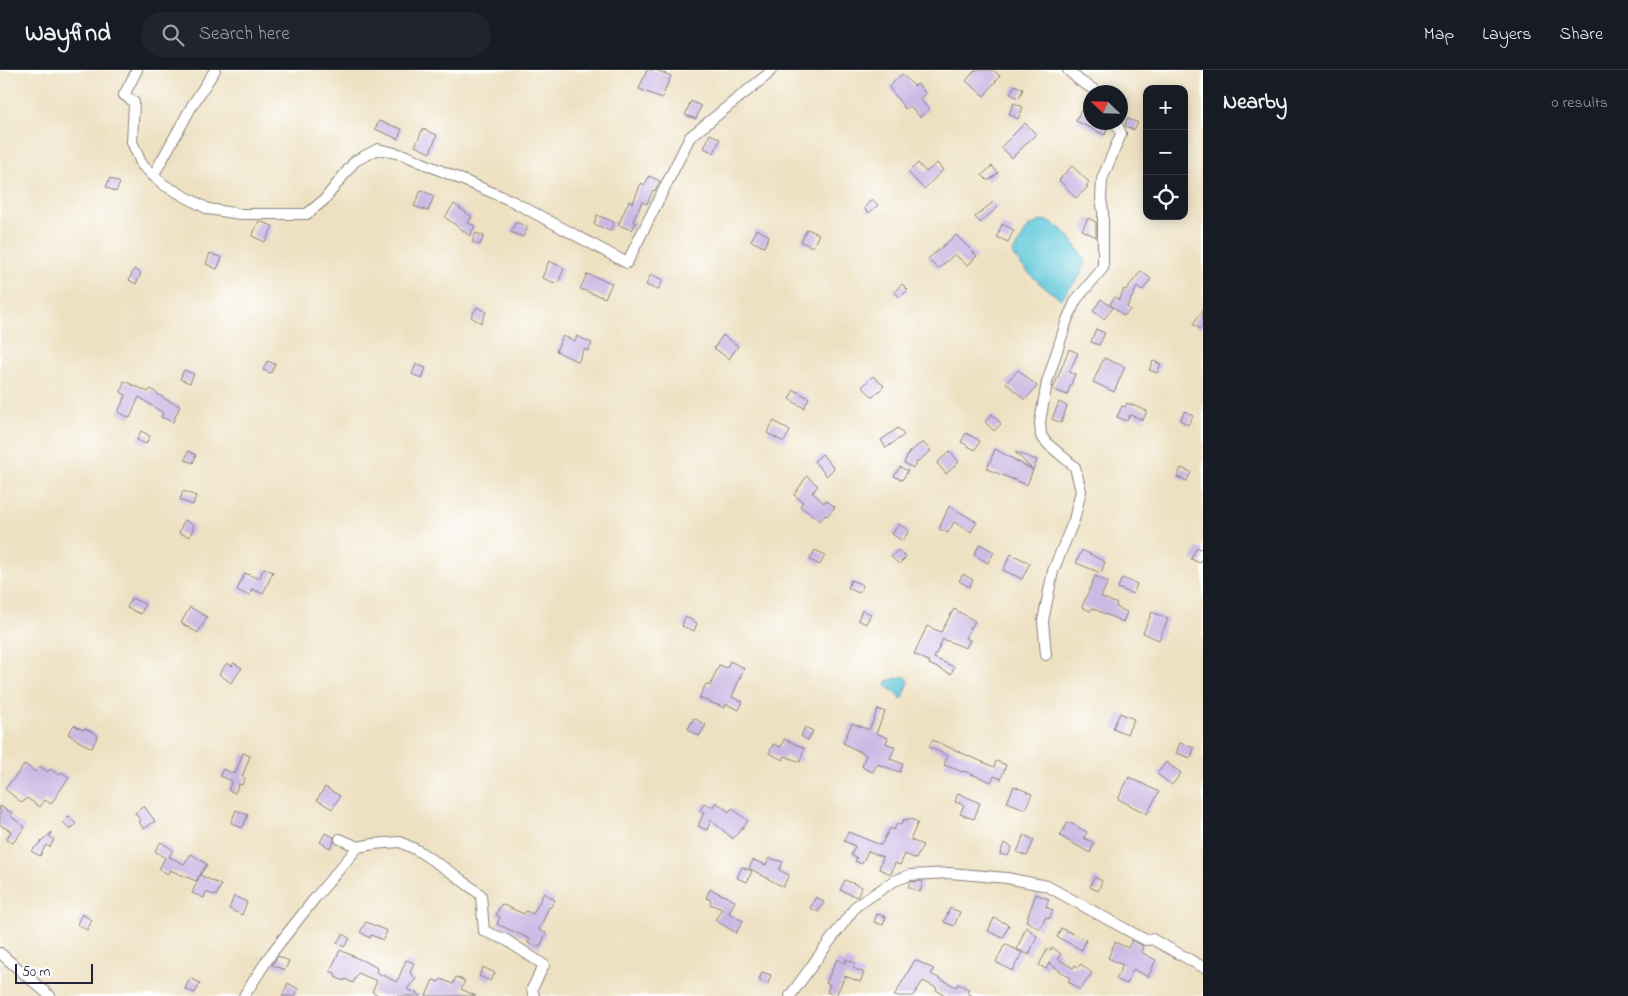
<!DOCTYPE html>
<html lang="en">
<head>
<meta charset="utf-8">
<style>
  :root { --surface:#171b24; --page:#20242c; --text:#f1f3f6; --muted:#9ea1a6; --line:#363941 }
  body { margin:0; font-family:"Indie Flower",sans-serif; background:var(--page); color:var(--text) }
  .controls { position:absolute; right:15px; top:15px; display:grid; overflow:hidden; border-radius:10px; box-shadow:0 2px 12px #0003 }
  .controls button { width:45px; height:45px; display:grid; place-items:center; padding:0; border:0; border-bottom:1px solid var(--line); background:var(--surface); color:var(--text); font:25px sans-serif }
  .compass { position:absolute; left:1083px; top:15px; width:45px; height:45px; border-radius:50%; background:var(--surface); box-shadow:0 2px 12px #0003; rotate:293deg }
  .scale { position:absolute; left:15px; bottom:12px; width:78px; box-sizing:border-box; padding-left:5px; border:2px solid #22223b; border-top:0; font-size:14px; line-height:18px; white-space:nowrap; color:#22223b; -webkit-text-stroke:4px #fff; paint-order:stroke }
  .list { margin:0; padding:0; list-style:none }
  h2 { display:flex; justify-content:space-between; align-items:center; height:65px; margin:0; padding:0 20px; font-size:21px }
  h2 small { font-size:16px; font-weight:400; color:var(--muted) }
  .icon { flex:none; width:28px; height:28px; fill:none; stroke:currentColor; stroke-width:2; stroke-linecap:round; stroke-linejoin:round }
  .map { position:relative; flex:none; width:1203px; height:926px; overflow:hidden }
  header { display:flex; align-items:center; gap:30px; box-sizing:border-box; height:70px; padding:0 25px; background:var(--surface); border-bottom:1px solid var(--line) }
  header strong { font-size:24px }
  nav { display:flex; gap:28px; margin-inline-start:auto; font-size:18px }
  .search { width:350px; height:45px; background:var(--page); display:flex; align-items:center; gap:12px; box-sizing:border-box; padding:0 18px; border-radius:28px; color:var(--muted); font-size:19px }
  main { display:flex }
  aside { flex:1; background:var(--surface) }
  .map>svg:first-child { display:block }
  .water { fill:#5dc7d8; stroke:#40748a }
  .building { fill:#cbb9e4 }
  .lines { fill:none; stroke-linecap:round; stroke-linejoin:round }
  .minor-casing { stroke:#88827e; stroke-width:12 }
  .minor { stroke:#fff; stroke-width:10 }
</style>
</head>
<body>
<header>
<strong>Wayfind</strong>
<div class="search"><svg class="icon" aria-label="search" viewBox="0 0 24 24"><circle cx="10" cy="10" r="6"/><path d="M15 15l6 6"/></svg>Search here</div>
<nav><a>Map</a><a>Layers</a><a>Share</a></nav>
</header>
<main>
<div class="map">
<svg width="1203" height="926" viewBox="0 0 1203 926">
  <rect width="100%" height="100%" fill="#fff"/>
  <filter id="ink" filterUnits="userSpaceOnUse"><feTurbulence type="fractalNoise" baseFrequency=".02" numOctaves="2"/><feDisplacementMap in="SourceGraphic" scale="10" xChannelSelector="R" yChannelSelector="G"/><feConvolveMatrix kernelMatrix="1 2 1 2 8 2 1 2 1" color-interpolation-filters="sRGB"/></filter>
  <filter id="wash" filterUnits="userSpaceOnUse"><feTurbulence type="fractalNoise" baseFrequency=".0096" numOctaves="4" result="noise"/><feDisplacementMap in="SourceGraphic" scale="20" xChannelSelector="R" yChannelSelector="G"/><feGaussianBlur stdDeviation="1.12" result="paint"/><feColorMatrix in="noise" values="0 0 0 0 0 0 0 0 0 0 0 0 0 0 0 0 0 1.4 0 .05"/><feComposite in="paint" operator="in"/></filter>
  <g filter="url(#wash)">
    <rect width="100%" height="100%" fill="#eee1c2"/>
    <!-- water -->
    <path class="water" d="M1044,150C1066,157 1077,175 1086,194L1079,207L1061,229C1042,217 1026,202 1012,184L1029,156Z
      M904,606L907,608L909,613L904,623V627L901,629L898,625L886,615L887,611Z"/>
    <g id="blocks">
      <!-- building -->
      <path class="building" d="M647,0H656L671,6L662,28L639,19Z
        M975,0H993L1000,6L984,26L966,11Z
        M902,4L914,16L918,14L926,24L920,29L929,39L920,47L910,36L905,39L889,17Z
        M1015,15L1023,19L1019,28L1010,24Z
        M1090,27V52H1109L1105,65L1076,51L1081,40L1084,42Z
        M691,31L701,36L696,49L685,45Z
        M1014,33L1023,37L1018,49L1009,44Z
        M1127,48L1138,53L1134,60L1125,56Z
        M379,51L402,59L398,69L375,59Z
        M1025,53L1036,64L1012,88L1001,77Z
        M423,59L437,65L430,83L415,76Z
        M710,64L720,69L714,83L704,78Z
        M918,93L926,102L937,93L943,100L924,119L908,102Z
        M992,96L998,103L988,111L982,105Z
        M1072,96L1089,112L1086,116L1088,117L1076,128L1059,110Z
        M649,106L660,111L655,121L653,120L647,134L642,132L633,151L636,153L632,160L618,155L629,131L633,133L641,113L645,115Z
        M110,108L120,113L116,122L106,117Z
        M421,120L434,126L428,141L414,136Z
        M872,129L878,135L869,143L864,138Z
        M993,132L998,137L980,153L975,147Z
        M454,134L472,147L468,153L475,156L470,166L445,147Z
        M597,145L614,152L610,161L594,154Z
        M1088,148L1096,152V167L1082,160Z
        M259,151L273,156L265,172L252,166Z
        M516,152L528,157L523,167L511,162Z
        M1002,154L1014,160L1008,172L997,167Z
        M756,159L769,166L764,177L751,171Z
        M807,159L819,164L813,177L801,172Z
        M476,163L484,166L480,175L472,172Z
        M956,165L977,186L967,196L955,184L938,199L928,189Z
        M210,183L222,188L217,199L206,194Z
        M549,191L564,198L558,214L542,208Z
        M134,199L141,203L136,214L129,210Z
        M1141,201L1151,209L1142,221L1137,217L1127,237L1130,240L1124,246L1110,234L1115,227L1119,230L1124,219L1126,220Z
        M587,204L612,213L605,228L580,219Z
        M651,204L663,210L658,220L646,215Z
        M902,214L908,220L900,227L894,222Z
        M1101,229L1113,238L1104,249L1093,241Z
        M477,237L486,242L481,253L471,247Z
        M1203,239V254L1200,259L1193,254Z
        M1096,259L1105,263L1099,275L1091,272Z
        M723,265L738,276L729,289L714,278Z
        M563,266L575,271L577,266L592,273L588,281L584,279L578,292L556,281Z
        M1069,279L1078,283L1069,302L1075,304L1067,325L1053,319Z
        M1104,288L1125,297L1114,322L1093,312Z
        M267,291L275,294L271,303L263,300Z
        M1153,291L1161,294L1157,303L1149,300Z
        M416,294L426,298L422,309L412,304Z
        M184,300L194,304L190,313L180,309Z
        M1018,300L1037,316L1025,330L1006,313Z
        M873,306L884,316L873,327L862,317Z
        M124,311L148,322L151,319L165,329L180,336L173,352L161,347L163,343L139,327L130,348L118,342L126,325L121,322Z
        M794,320L809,328L804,338L789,329Z
        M1059,332L1067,336L1061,353L1052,349Z
        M1127,333L1147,341L1143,350L1130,345L1127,351L1117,347L1122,336L1125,337Z
        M1185,341L1193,346L1188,355L1180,350Z
        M992,344L1001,354L994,361L985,352Z
        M774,351L790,361L784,372L767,363Z
        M898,358L904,365L886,378L881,370Z
        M141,361L150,366L146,374L137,370Z
        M966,363L980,371L975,380L961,372Z
        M923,372L931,381L917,392L913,398L904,393L909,382Z
        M995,379L1033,400L1027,415L987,399Z
        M188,381L196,385L193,393L185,390Z
        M950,381L959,392L946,404L937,393Z
        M1015,382L1037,390L1033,400Z
        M822,384L834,398L827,406L814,391Z
        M900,397L908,401L902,410L894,406Z
        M1181,398L1191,402L1187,411L1177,407Z
        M807,406L818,416L812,422L824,433L826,430L835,437L827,446L825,445L820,451L800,436L803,432L794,425Z
        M183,421L196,426L193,435L180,430Z
        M949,436L977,452L971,462L954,452L948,463L939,459Z
        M184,450L194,455L190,467L179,463Z
        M899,454L909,461L902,471L892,464Z
        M980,474L994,482L988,493L974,485Z
        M1197,477L1203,480V487L1200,493L1191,489Z
        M815,480L825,485L820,495L810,490Z
        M898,480L906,487L899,494L891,487Z
        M1082,480L1105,492L1101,503L1076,493Z
        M1011,484L1030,493L1022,509L1003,500Z
        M264,498L273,502L263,524L252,519L249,526L237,520L245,503L259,509Z
        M963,504L973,510L969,517L959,511Z
        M1095,506L1108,512L1101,527L1117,534L1116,537L1127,542L1123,552L1092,538L1090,541L1082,537Z
        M1122,508L1137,514L1133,524L1118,518Z
        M851,510L863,515L859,523L848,518Z
        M131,528L145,534L141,544L127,538Z
        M190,537L207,547L198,563L181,553Z
        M954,539L975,551L965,568L970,570L966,578L943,569L934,588L954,597L951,604L929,594L930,592L914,584L927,556L941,562Z
        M862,540L871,544L866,554L858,550Z
        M1152,542L1168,549L1159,570L1143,563Z
        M685,547L697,553L694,561L682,556Z
        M730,591L744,598L732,627L743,632L739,640L726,634L725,638L699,628L706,614L710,616L719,595L727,598Z
        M227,593L232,596L234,593L242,598L231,613L219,604Z
        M878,639L885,642L876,663L888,668L886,673L895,677L890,689L903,694L900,702L877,694L873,702L865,699L862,696L866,685L843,673L852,653L869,660Z
        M1120,643L1134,649L1127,664L1113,658Z
        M694,648L706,655L699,666L688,659Z
        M74,655L83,660L84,658L98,665L92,678L78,671V670L68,664Z
        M805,657L813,661L808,670L801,666Z
        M784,669L804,678L800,692L785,686L783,690L769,683L773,674L781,677Z
        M932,670L994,697L996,691L1006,695L1001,709L994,706L991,712L964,701L963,702L944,695L948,686L929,677Z
        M1180,673L1194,678L1191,688L1176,683Z
        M243,683L250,686L242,707L245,708L242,715L239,714L235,723L228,720L232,711L220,706L223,699L235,704Z
        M1166,692L1181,703L1172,715L1157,704Z
        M25,694L35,702L40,696L48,702L50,699L59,705L61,702L69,707L51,734L45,730L40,737L27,728L22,733L5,719Z
        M1129,707L1159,722L1147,744L1118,729Z
        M1014,716L1032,724L1025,739L1007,732Z
        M325,717L340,726L332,739L317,730Z
        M958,723L980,733L974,749L960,744L964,735L955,732Z
        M716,732L729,742L732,738L748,751L733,769L711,750L707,760L698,756L704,742L700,741L704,733L713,737Z
        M0,736L12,743L10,746L25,757L13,773L6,770L11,761L0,755Z
        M144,736L155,751L144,759L139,752L141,751L135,743Z
        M236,740L248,745L242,758L231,753Z
        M69,746L76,754L70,760L63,752Z
        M909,748L918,752L911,768V770L923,775L916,789L905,784L900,795L895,793L891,804L879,799L883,787L868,781L862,794L855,791L857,788L851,785L855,776L844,771L848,762L881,775L890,758L894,760L897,753L901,755L904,749L908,750Z
        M1068,752L1087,762L1084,768L1094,773L1090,783L1060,766Z
        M52,762L50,767L54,770L50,777L46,775L40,786L31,781Z
        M325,763L334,767V772L330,778L320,772Z
        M1024,765L1034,770L1027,786L1017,782Z
        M161,772L173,780L169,787L184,794L191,784L207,794L196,811L170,800L168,804L159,799L165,788L155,781Z
        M1004,773L1012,777L1008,786L1000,784Z
        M769,788L783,792L779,800L789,805L783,817L749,798L753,790L766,795Z
        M742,797L752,801L747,812L737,808Z
        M200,805L221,815L216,826L206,822L204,828L192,823Z
        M1094,807L1102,811L1098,821L1090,817Z
        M845,810L862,817L857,827L840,820Z
        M922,811L923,812L920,822L908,817L910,812Z
        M710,819L735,831L729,843L743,851L736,863L715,850L722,839L710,834L711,830L706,828Z
        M544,823L555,830L550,838L549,837L539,860L546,863L540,877L528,873L530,869L497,854L500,847L496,845L501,834L524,844L526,841L533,844Z
        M1036,824L1049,829L1046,837L1053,840L1049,849L1046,847L1040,859L1026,851Z
        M234,826L247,832L242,845L229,839Z
        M816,827L824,832L818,842L810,838Z
        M950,838L960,842L954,856L944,852Z
        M82,844L92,850L87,860L77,854Z
        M877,844L886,847L883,855L874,852Z
        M994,848L1009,855L1003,868L988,861Z
        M366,852L387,861L383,870L371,865L370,868L360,862Z
        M1026,857L1037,866L1029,885L1017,879Z
        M1061,858L1086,870L1082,880L1057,867Z
        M343,864L350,869L344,877L337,872Z
        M1132,870L1143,876L1141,882L1156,890L1148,907L1133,899L1127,914L1116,909L1123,895L1108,888L1115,872L1128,878Z
        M1005,874L1022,883L1012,901L996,892Z
        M1052,877L1061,884L1058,889L1073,898L1075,895L1078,897L1081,894L1092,903L1080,920L1068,911L1070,908L1049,893L1046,899L1039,895L1048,878L1051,880Z
        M340,880L370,894L377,898L376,902L397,912L406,890L414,893L410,903L416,909L407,919L422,926H381L372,922L377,911L358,903L353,913L345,909L344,911L335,907L336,904L330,901Z
        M278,886L289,891L285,900L272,895Z
        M837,889L845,893L846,889L855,893L853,898L864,903L860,912L845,906L836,926L827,922L830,915L826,913Z
        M915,890L934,899L931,904L956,917L958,914L969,919L967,923L973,926H947L936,920L937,918L923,911L913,926H894Z
        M483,897L495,903L490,911L479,906Z
        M762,902L771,905L768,914L759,910Z
        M456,907L465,911L461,919L476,926H426L433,910L439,912L441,909L453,914Z
        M190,908L200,913L195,923L185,919Z
        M288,913L298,919L295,926H282Z"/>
    </g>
  </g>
  <g filter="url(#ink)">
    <use href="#blocks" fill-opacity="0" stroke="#88827e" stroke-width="1"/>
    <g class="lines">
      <defs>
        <path id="minor" d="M137,0L124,25L134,32L132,72L142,95L164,115L208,139L240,144H307L324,130L355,91L378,79L404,85L512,131L627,193L690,67L767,5L771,0
          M1068,0L1080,11L1098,22
          M153,106L193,34L215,0
          M1046,585L1043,551L1053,501L1074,450L1081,421L1075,397L1049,375L1041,366L1040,352L1047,312L1067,250L1076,230L1103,198V141L1101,129L1102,109L1121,64L1116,52
          M340,769L358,777L373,774L400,772L417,780L455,805L481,825L484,861L506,870L544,895L532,919L534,926
          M0,883L50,926
          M244,926L271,884L315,828L358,777
          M790,926L821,883L856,836L894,811L910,805L950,803L1007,808L1047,816L1140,867L1146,870L1152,869L1203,897"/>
      </defs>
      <!-- minor casing -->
      <use href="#minor" class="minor-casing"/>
      <!-- minor -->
      <use href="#minor" class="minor"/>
    </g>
  </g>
</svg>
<div class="controls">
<button>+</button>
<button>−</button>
<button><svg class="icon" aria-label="locate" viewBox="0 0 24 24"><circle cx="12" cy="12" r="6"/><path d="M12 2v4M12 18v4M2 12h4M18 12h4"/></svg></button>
</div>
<svg class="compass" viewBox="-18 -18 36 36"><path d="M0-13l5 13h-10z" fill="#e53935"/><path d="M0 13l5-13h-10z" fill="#9ea1a6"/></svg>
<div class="scale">50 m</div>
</div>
<aside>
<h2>Nearby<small>0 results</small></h2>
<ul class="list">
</ul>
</aside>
</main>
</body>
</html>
